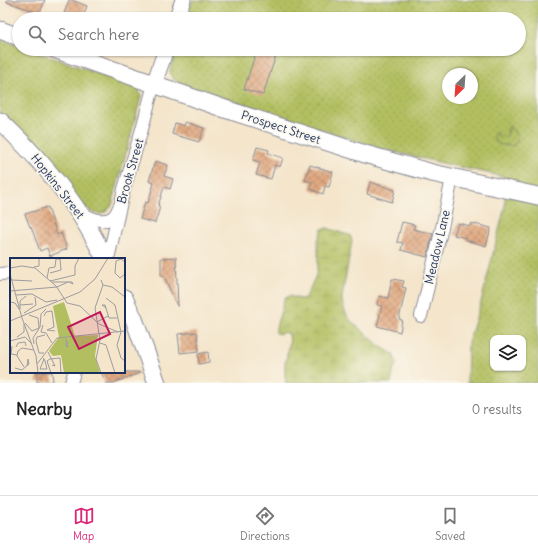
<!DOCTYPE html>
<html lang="en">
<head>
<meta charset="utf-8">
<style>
  :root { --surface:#fff; --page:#f2f2f2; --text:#222; --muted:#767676; --line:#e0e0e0; --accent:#db2777 }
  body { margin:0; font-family:Delius,sans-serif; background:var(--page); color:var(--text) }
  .controls { position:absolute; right:12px; bottom:12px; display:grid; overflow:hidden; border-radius:8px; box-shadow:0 1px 3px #0004 }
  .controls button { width:36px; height:36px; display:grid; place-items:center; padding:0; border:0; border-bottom:1px solid var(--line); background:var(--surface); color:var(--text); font:20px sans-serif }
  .compass { position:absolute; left:442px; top:68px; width:36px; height:36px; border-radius:50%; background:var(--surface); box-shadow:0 1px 3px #0004; rotate:205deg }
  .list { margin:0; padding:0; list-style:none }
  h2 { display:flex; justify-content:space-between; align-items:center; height:52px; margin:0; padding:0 16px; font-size:17px }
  h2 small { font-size:13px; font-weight:400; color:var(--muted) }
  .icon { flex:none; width:22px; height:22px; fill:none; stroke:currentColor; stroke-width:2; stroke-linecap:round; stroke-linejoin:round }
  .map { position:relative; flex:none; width:538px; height:383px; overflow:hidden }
  .search { position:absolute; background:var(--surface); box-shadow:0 1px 3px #0004; left:12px; right:12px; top:12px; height:44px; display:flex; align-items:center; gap:10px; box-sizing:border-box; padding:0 14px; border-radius:22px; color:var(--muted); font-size:15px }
  .sheet { height:112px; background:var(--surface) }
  nav { display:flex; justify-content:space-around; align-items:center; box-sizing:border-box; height:56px; border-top:1px solid var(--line); background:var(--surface); font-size:11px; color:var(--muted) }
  nav a { display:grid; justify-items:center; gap:2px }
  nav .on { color:var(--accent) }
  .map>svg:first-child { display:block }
  .grass { fill:url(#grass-dots); stroke:#667760; fill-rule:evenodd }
  .wetland { fill:url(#wetland-marsh); stroke:#667760 }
  .garden { fill:url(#garden-furrows); stroke:#667760 }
  .building { fill:url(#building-cross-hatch) }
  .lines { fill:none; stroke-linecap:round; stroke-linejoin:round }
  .minor-casing { stroke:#888a94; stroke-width:14 }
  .tertiary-casing { stroke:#888a94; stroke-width:17 }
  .secondary-casing { stroke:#888a94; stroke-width:19 }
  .minor { stroke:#fff; stroke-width:12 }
  .tertiary { stroke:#fff; stroke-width:15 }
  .secondary { stroke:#fff; stroke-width:17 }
  .labels { text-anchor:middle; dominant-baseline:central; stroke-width:3.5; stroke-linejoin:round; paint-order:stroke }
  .street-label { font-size:12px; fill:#1b2f5e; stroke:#fbf7ec }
  .inset-road { fill:none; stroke:#9d9c9f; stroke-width:1 }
  .view { fill:#c2185b; fill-opacity:0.15; stroke:#c2185b; stroke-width:2 }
  .inset-edge { fill:none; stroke:#1b2f5e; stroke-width:2 }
</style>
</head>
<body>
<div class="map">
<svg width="538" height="383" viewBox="0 0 538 383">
  <defs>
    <pattern id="grass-dots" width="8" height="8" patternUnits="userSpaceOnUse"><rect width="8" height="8" fill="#b2bf61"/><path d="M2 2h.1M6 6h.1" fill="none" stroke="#98a457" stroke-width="1.8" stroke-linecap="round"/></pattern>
    <pattern id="wetland-marsh" width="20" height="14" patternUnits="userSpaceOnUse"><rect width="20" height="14" fill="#b2bf61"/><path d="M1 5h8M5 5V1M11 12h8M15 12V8" fill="none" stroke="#98a457"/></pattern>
    <pattern id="garden-furrows" width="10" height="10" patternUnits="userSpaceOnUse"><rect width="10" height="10" fill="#b2bf61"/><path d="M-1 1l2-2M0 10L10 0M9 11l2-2" fill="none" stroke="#98a457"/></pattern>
    <pattern id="building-cross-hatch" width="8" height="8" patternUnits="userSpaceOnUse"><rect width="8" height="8" fill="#e2aa83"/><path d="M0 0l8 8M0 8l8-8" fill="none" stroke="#b68b6e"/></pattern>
  </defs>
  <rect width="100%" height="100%" fill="#fbf7ec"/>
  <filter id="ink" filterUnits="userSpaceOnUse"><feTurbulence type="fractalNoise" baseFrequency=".025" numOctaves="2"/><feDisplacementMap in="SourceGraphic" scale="8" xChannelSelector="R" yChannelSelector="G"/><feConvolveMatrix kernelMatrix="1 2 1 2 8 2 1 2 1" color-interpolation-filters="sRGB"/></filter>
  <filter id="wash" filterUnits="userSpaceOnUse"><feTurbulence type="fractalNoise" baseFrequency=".012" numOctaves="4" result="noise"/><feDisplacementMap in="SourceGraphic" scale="16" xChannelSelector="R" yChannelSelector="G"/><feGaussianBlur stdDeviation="0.9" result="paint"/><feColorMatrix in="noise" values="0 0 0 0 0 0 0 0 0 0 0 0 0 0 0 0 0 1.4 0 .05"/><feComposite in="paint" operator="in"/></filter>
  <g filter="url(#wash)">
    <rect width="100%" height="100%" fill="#f4e5cb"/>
    <!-- grass -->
    <path class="grass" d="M192,0H538V383H467L468,343L481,302L505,206V177L455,166L382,149L182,84C162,76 172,65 177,49H519V19H186ZM448,74H472V98H448ZM493,338H523V368H493Z
      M0,39L19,46V49H28L133,86L139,90L141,97L112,205C103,218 94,215 84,206L0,113Z"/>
    <!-- wetland -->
    <path class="wetland" d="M327,228C335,230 341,234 350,235L352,241L342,297C342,306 346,315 351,321L381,347L393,354L397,364L394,368L391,383H286C285,376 284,369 285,363C287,353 291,344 289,334L284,332L280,334L276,333V327L283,304L284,299L289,296L300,299L305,298L308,293L316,275L318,261V240L322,229Z"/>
    <!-- garden -->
    <path class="garden" d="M509,126C514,130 522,141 513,145C512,146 507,146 506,145C497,145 491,141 495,131L497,132V135L498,136L506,137L507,136Z"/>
    <g id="blocks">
      <!-- building -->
      <path class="building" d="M7,0H45L40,13L7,2Z
        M69,0H72L87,6L82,19H62Z
        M257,49L276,55L263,95L244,89Z
        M185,122L204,128L199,142L172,134L175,123L184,126Z
        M257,147L269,150L268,153L283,158L280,167L275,165L271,179L256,175L260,162L253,160Z
        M155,161L168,165L164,176L173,179L170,189L164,187L158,206L160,207L155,223L140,219L145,202L148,203L154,183L149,181Z
        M310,165L333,172L329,187L325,186L323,194L310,189L312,182L305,180Z
        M370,182L395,190L392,202L367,194Z
        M48,207L57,235L61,233L67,249L50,256L47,248L40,251L31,227H30L25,214Z
        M402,222L415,225L413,229L433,234L427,257L401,250L403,243L397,242Z
        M458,223L470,226L471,223L491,228L486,246L466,240V238L454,235Z
        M176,257L178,306H177L164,276H161V258Z
        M392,279L404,281L402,287L406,288L399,319L402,320L400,332L377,326L382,306L377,305L379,296L388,298Z
        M197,332L199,351L180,353L178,334Z
        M208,352L209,362L199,364L198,354Z
        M37,372H52L53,382H37Z
        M101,372H139L140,373L113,383H106Z"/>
    </g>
  </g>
  <g filter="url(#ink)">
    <use href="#blocks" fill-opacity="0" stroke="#888a94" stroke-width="1"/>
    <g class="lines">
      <defs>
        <path id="minor" d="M80,211C88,218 105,225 114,216C116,214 118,210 119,207
          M108,259L124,189L142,129L154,84
          M0,274L11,273
          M421,316L443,223L452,178
          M71,383L74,372"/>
        <path id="tertiary" d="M176,19L183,0
          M154,84L166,49"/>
        <path id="secondary" d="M0,30L19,37
          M54,49L228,110L365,154L432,173L538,196
          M0,121C31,150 60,182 83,219C91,232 98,245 105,259
          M124,298L134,319L157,383"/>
      </defs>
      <!-- minor casing -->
      <use href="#minor" class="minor-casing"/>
      <!-- tertiary casing -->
      <use href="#tertiary" class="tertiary-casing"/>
      <!-- secondary casing -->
      <use href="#secondary" class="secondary-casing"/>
      <!-- minor -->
      <use href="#minor" class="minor"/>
      <!-- tertiary -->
      <use href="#tertiary" class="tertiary"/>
      <!-- secondary -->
      <use href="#secondary" class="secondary"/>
    </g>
  </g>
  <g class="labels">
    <!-- street labels -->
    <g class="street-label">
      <text transform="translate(281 127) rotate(18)">Prospect Street</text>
      <text transform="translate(130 171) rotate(-74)">Brook Street</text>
      <text transform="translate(58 186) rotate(52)">Hopkins Street</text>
      <text transform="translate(437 247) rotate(-77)">Meadow Lane</text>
    </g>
  </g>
  <!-- overview -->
  <g transform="translate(10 258)">
    <rect width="115" height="115" fill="#f4e5cb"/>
    <path d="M54,44L65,78L88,77L85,98L90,115H54L51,97L43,98L39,93L49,79L43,48Z" fill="#b2bf61"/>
    <path class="inset-road" d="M115,4L111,1L106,3L105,15L110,20L115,16M24,9L29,8V0M0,10L12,8L25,10L46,28L57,45L70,48L89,66L108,74M0,16L12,60L26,98L28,115M37,20L39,10L45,9L46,1H50L51,12L40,15M2,22L22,23M91,22L93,27L85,50L90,82L86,101L91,115M40,23L65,17V8L69,0M42,24H62L63,26L59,24M93,27L102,29L115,39M0,33L47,29L58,24M6,37L22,36L36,44L47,42M96,40L105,47L111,74L107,87L111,100L115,103M0,44L5,45L9,51M10,47L23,46M96,50L92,47H95L99,60H107M10,51V43L16,38M14,55L26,47L25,39M34,58L36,54L42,53L44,69L37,72L45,73M0,63L70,34L85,21L98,0M87,64L98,58M15,65L22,73L29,70L28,60L19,57M33,67L31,74L36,75L42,85M7,79L14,74V66M56,80V88L58,89L57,83M0,83L15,79L22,86M90,85L96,87L105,115M24,86L23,80L30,69L31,56L36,51M2,88L1,96L7,97M6,89L8,85L15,84L16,88M38,94L45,108L42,107M34,95H29L26,83L27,79L35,77M33,100L34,101L35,103L37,111H30L34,101M40,101L50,100L51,115M40,101L37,103L41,115M27,106L47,80L115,73M14,109L7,98L8,93L12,90L24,92M5,110L12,112L19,106L18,101L17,108"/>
    <path class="view" d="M90,54L100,76L69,91L58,69Z"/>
    <rect width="115" height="115" class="inset-edge"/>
  </g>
</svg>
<div class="controls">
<button><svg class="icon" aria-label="layers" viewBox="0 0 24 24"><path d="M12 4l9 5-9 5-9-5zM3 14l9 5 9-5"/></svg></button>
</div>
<svg class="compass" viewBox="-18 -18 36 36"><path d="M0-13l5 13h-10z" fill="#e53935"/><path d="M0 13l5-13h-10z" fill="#767676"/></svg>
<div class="search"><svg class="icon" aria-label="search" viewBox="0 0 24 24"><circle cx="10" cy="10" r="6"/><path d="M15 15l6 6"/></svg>Search here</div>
</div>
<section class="sheet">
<h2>Nearby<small>0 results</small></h2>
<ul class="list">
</ul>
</section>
<nav>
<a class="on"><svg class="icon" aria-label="map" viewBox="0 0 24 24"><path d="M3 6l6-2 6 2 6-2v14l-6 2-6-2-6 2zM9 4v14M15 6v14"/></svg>Map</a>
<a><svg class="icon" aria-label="directions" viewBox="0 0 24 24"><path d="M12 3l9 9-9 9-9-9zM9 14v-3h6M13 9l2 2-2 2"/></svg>Directions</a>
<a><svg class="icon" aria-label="saved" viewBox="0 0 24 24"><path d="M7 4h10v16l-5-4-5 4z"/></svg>Saved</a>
</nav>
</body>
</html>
